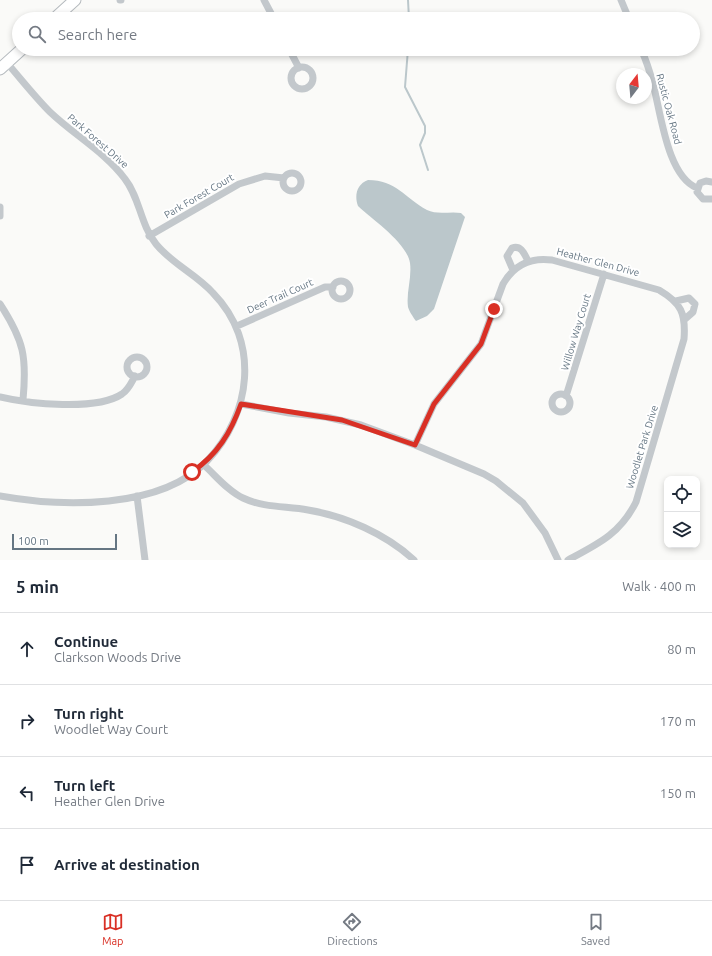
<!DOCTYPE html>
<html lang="en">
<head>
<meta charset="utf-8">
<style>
  :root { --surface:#fff; --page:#f6f6f7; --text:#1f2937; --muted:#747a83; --line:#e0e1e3; --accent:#d93025 }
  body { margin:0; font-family:Ubuntu,sans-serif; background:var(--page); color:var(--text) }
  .controls { position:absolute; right:12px; bottom:12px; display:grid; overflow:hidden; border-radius:8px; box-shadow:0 2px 6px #0003 }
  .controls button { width:36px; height:36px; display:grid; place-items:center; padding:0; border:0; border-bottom:1px solid var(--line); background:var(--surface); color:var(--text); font:20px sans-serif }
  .compass { position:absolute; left:616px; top:68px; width:36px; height:36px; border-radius:50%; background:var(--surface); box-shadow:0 2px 6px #0003; rotate:16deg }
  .scale { position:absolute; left:12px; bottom:10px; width:105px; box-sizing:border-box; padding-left:4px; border:2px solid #657683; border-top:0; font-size:11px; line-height:14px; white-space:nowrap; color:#657683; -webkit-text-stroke:3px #fff; paint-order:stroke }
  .stop { position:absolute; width:12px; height:12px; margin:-9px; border:3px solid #d93025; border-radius:50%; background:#fff }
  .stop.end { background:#d93025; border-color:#fff; box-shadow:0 1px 4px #0008 }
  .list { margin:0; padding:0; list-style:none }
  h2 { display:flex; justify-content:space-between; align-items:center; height:52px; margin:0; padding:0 16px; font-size:17px }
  h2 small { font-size:13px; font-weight:400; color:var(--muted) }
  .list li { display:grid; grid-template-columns:26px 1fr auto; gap:12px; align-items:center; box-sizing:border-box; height:72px; padding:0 16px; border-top:1px solid var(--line) }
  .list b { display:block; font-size:15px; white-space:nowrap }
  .list p { margin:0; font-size:13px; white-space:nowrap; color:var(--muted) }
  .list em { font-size:13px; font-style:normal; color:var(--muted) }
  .icon { flex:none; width:22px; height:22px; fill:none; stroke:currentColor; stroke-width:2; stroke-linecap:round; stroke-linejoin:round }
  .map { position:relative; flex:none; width:712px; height:560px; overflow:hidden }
  .search { position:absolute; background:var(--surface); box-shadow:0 2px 6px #0003; left:12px; right:12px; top:12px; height:44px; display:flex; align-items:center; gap:10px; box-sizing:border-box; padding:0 14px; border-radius:22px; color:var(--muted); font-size:15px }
  .sheet { height:340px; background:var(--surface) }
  nav { display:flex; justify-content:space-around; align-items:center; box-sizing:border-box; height:56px; border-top:1px solid var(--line); background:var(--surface); font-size:11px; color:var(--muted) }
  nav a { display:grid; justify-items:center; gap:2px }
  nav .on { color:var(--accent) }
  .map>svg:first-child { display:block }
  .water { fill:#bbc7cb }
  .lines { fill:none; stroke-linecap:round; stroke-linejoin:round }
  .stream { stroke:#bbc7cb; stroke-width:2 }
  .primary-casing { stroke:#b5babe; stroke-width:13 }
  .minor { stroke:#c3c8cc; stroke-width:7 }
  .primary { stroke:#fff; stroke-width:11 }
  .route { stroke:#d93025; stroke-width:5 }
  .labels { text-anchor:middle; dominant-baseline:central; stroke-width:4; stroke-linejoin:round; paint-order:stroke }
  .street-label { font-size:10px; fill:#657683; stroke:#fff }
</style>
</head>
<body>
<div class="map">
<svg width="712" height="560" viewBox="0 0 712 560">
  <rect width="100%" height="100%" fill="#fafaf8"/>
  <!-- water -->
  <path class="water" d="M368,180C396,180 405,198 427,210C437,215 451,211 461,213L465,217L434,309L427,316L416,321C413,317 409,311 408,307C406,293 412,278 410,263C407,243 373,220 358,206C354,195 357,184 368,180Z"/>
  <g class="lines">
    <!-- stream -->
    <path class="stream" d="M408,0L409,19
      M408,49L405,87L425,126V133L420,145L428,170"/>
    <defs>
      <path id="primary" d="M54,19L75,0
        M0,69L22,49"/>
    </defs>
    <!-- primary casing -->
    <use href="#primary" class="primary-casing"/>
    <!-- minor -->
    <path class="minor" d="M120,0H121
      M264,0L274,19
      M621,0L629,19
      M289,49L299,68
      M641,49C646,60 650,72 653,84C661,113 667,176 697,188
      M291 78a11 11 0 1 1 22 0a11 11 0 1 1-22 0Z
      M283 182a9 9 0 1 1 18 0a9 9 0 1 1-18 0Z
      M712,182L706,181L700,183L697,192L703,199H712
      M0,207V216
      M149,236L239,184L265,176L284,178
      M513,270L507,256L512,248C521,245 524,253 528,261
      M332 290a9 9 0 1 1 18 0a9 9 0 1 1-18 0Z
      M676,301L689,298L695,304L693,312L685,319
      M0,304C24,341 27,357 23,400
      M237,326L325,287H333
      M127 367a10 10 0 1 1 20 0a10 10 0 1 1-20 0Z
      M552 403a9 9 0 1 1 18 0a9 9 0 1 1-18 0Z
      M566,396L604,274
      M0,397C29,404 97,411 122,394C129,389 131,383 135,376
      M241,404L289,413L326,417L361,425L415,445L484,474L496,481L523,503L545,533L558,560
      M415,445L434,404L481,344L503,284C514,265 530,257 552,260L659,290C681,303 686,313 684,339L636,502C620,534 598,544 568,560
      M204,465C216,476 228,491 243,498C264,508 286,506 308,510C345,516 386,534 414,560
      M0,496C61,507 160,510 207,461C251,415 261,342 213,293C196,274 172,264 156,244C140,224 140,198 125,179C105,152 74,135 50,112C35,97 21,79 7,63
      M137,496L145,560"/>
    <!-- primary -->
    <use href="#primary" class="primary"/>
  </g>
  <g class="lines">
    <!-- route -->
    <path class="route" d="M192,472C218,454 231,432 241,404L342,420L415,445L434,404L481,344L494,309"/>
  </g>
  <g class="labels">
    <!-- street labels -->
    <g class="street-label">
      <text transform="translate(669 109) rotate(75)">Rustic Oak Road</text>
      <text transform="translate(98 141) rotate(41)">Park Forest Drive</text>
      <text transform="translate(199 196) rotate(-30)">Park Forest Court</text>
      <text transform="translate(598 262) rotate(15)">Heather Glen Drive</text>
      <text transform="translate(280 296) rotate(-24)">Deer Trail Court</text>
      <text transform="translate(576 332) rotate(-73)">Willow Way Court</text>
      <text transform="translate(642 447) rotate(-73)">Woodlet Park Drive</text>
    </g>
  </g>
</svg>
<div class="controls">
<button><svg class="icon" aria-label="locate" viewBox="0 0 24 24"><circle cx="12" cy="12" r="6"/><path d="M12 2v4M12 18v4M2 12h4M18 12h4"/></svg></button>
<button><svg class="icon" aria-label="layers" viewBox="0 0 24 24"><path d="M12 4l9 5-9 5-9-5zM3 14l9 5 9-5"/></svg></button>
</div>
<svg class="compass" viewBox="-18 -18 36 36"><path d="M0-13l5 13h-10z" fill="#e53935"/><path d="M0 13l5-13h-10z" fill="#747a83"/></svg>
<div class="scale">100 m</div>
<div class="stop" style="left:192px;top:472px"></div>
<div class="stop end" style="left:494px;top:309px"></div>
<div class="search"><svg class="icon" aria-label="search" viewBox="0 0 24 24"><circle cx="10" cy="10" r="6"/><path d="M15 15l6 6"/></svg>Search here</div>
</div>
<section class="sheet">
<h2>5 min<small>Walk · 400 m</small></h2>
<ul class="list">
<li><svg class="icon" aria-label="ahead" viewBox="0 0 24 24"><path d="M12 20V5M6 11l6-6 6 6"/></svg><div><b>Continue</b><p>Clarkson Woods Drive</p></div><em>80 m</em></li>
<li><svg class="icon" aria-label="right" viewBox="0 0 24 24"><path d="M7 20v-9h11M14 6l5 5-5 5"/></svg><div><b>Turn right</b><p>Woodlet Way Court</p></div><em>170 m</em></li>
<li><svg class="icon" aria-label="left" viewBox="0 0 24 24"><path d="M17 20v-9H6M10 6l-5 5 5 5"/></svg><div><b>Turn left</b><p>Heather Glen Drive</p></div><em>150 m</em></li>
<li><svg class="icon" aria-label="arrive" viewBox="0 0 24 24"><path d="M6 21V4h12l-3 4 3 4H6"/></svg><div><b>Arrive at destination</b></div></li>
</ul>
</section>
<nav>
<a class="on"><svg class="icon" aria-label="map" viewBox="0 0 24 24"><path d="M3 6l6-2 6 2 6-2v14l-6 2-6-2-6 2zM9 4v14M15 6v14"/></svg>Map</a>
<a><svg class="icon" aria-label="directions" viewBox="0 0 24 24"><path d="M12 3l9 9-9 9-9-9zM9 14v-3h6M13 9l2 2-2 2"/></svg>Directions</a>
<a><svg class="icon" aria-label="saved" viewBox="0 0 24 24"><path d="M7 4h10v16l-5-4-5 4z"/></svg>Saved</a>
</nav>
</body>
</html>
